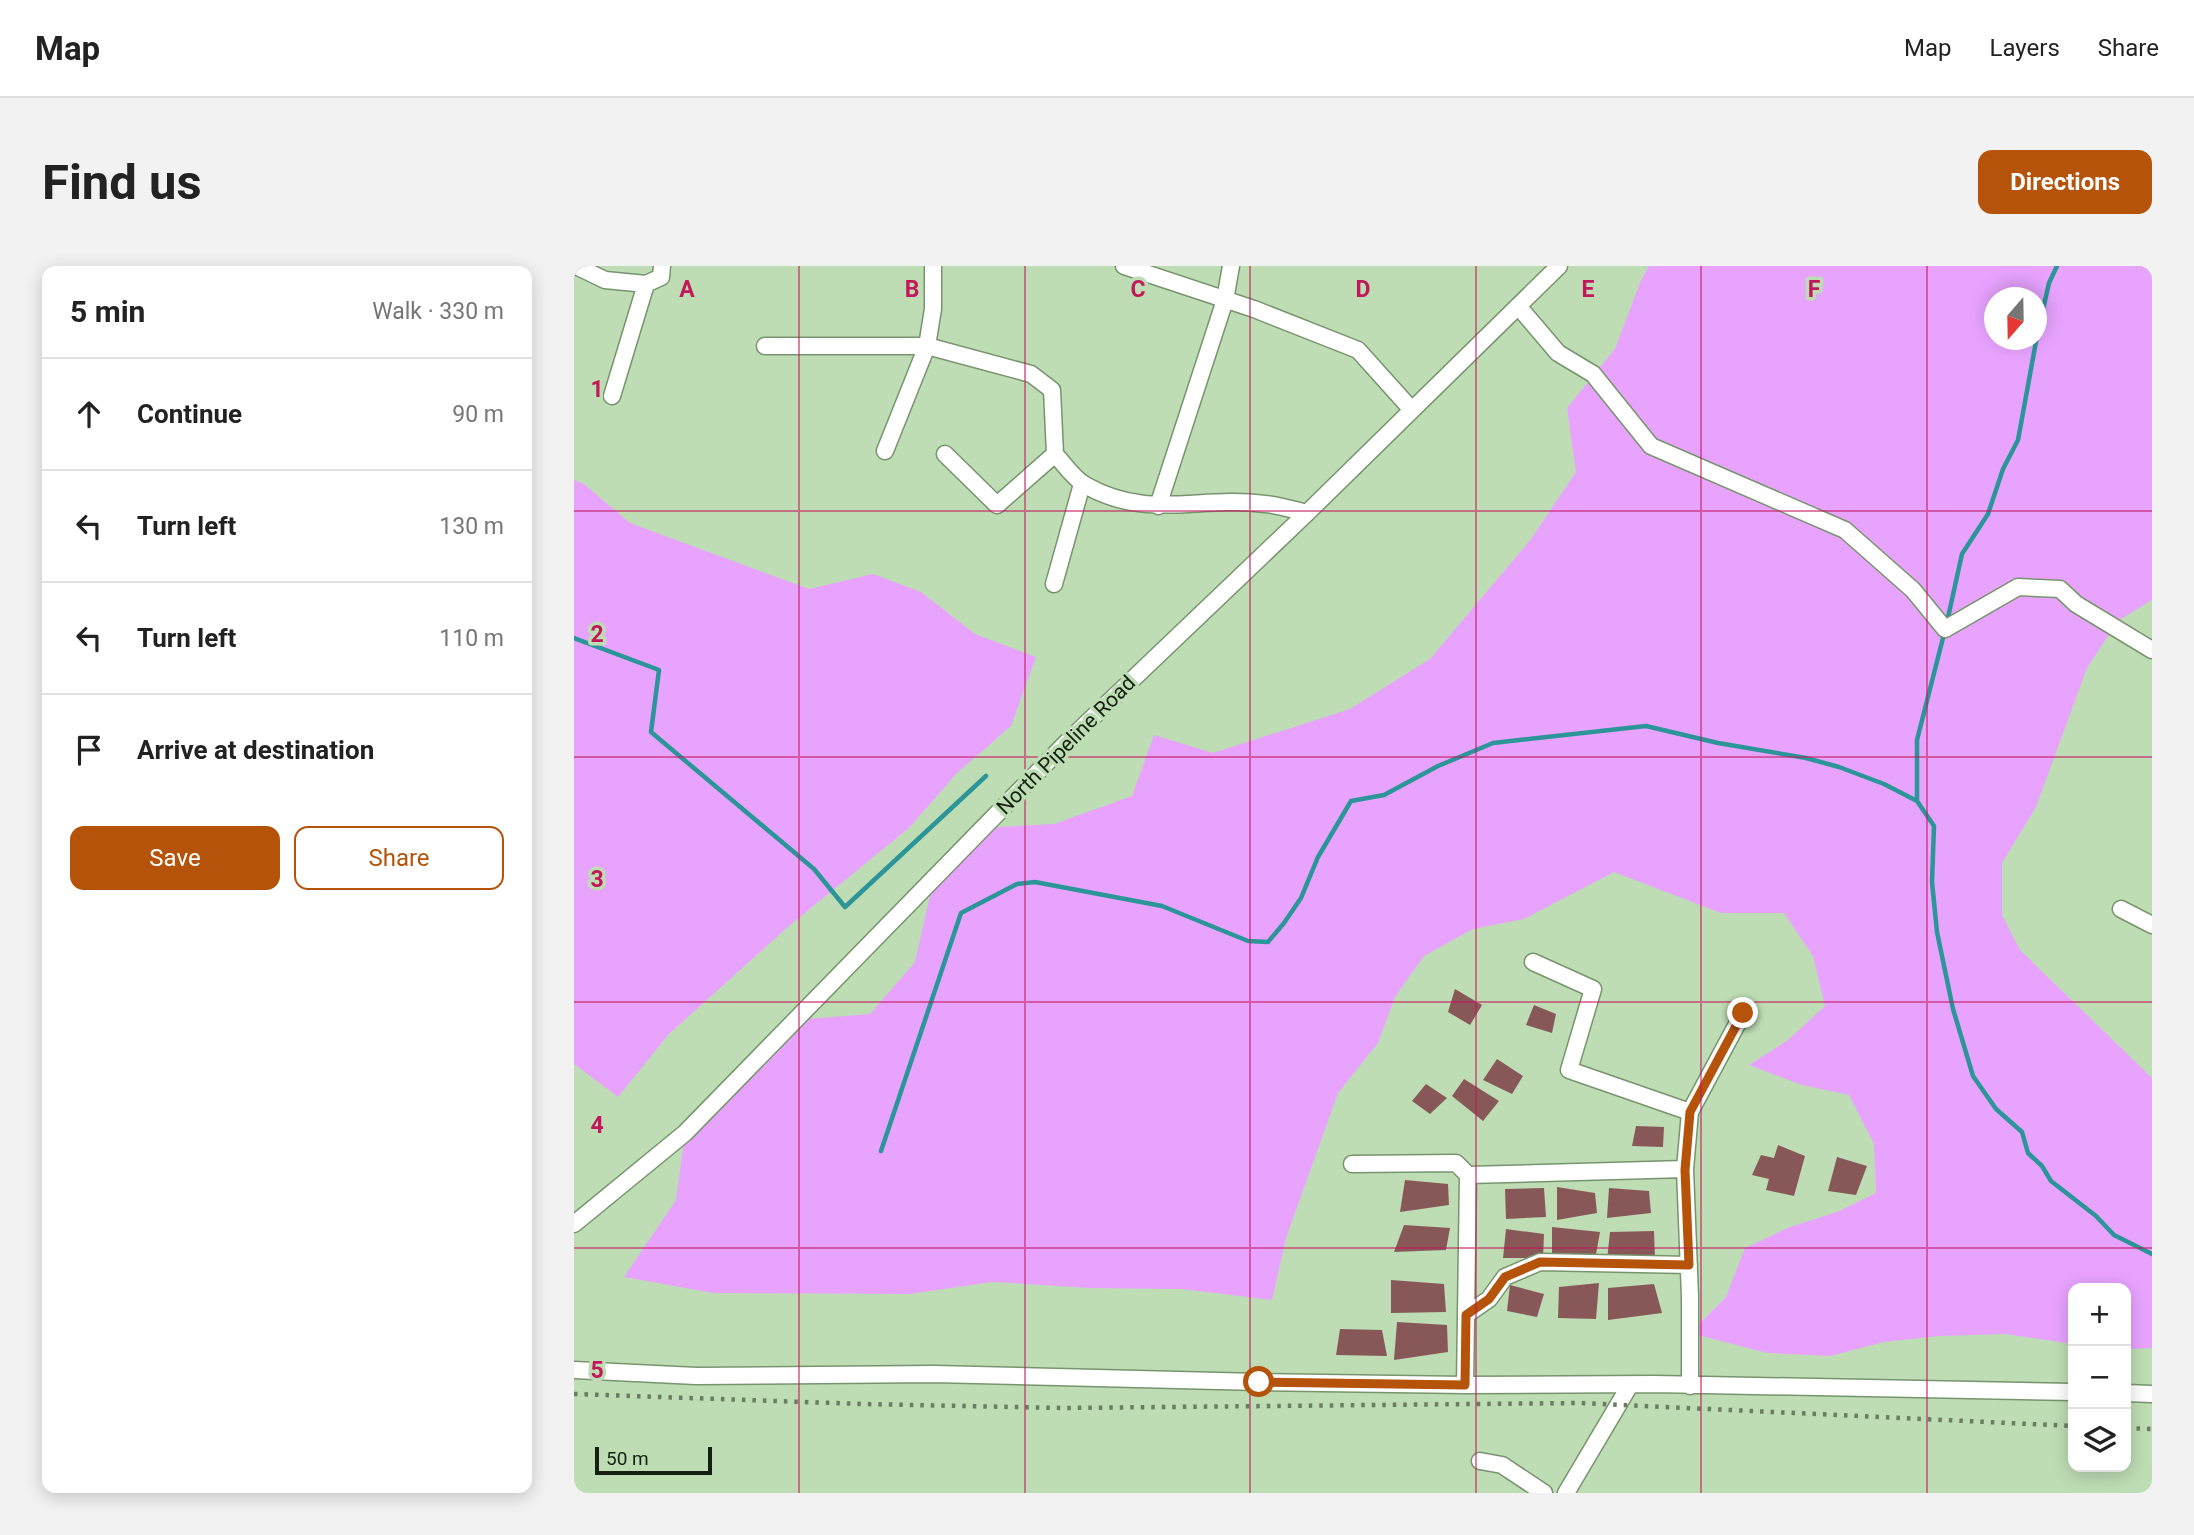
<!DOCTYPE html>
<html lang="en">
<head>
<meta charset="utf-8">
<style>
  :root { --surface:#fff; --page:#f2f2f2; --text:#222; --muted:#767676; --line:#e0e0e0; --accent:#b45309 }
  body { margin:0; font-family:Roboto,sans-serif; background:var(--page); color:var(--text) }
  .controls { position:absolute; right:21px; bottom:21px; display:grid; overflow:hidden; border-radius:14px; box-shadow:0 4px 18px #0003 }
  .controls button { width:63px; height:63px; display:grid; place-items:center; padding:0; border:0; border-bottom:2px solid var(--line); background:var(--surface); color:var(--text); font:35px sans-serif }
  .compass { position:absolute; left:1410px; top:21px; width:63px; height:63px; border-radius:50%; background:var(--surface); box-shadow:0 4px 18px #0003; rotate:200deg }
  .scale { position:absolute; left:21px; bottom:18px; width:117px; box-sizing:border-box; padding-left:7px; border:4px solid #152011; border-top:0; font-size:19px; line-height:24px; white-space:nowrap; color:#152011; -webkit-text-stroke:5px #beddb4; paint-order:stroke }
  .stop { position:absolute; width:21px; height:21px; margin:-16px; border:5px solid #b45309; border-radius:50%; background:#fff }
  .stop.end { background:#b45309; border-color:#fff; box-shadow:0 2px 7px #0008 }
  .list { margin:0; padding:0; list-style:none }
  h2 { display:flex; justify-content:space-between; align-items:center; height:91px; margin:0; padding:0 28px; font-size:30px }
  h2 small { font-size:23px; font-weight:400; color:var(--muted) }
  .list li { display:grid; grid-template-columns:46px 1fr auto; gap:21px; align-items:center; box-sizing:border-box; height:112px; padding:0 28px; border-top:2px solid var(--line) }
  .list b { display:block; font-size:26px; white-space:nowrap }
  .list em { font-size:23px; font-style:normal; color:var(--muted) }
  .actions { display:flex; gap:14px; padding:21px 28px }
  .actions a { flex:1; padding:16px 0; border:2px solid var(--accent); border-radius:14px; text-align:center; font-size:24px; color:var(--accent) }
  .actions .main { background:var(--accent); color:#fff }
  .icon { flex:none; width:38px; height:38px; fill:none; stroke:currentColor; stroke-width:2; stroke-linecap:round; stroke-linejoin:round }
  .map { position:relative; flex:none; width:1578px; height:1227px; overflow:hidden; border-radius:14px }
  header { display:flex; align-items:center; gap:42px; box-sizing:border-box; height:98px; padding:0 35px; background:var(--surface); border-bottom:2px solid var(--line) }
  header strong { font-size:33px }
  nav { display:flex; gap:38px; margin-inline-start:auto; font-size:24px }
  .intro { display:flex; align-items:center; justify-content:space-between; box-sizing:border-box; height:168px; padding:0 42px }
  h1 { margin:0; font-size:49px }
  .button { padding:18px 32px; border-radius:14px; background:var(--accent); color:#fff; font-size:24px; font-weight:700 }
  main { display:flex; gap:42px; padding:0 42px }
  aside { flex:1; background:var(--surface); border-radius:14px; box-shadow:0 4px 18px #0003 }
  .map>svg:first-child { display:block }
  .green { fill:#e8a3ff; fill-rule:evenodd }
  .lines { fill:none; stroke-linecap:round; stroke-linejoin:round }
  .stream { stroke:#2b9598; stroke-width:4.5 }
  .building { fill:#885859 }
  .minor-casing { stroke:#78946e; stroke-width:19 }
  .minor { stroke:#fff; stroke-width:16 }
  .rail { stroke:#687d61; stroke-width:4.5; stroke-dasharray:3.5 7; stroke-linecap:butt }
  .route { stroke:#b45309; stroke-width:9 }
  .grid { fill:none; stroke:#c2185b; stroke-width:2; stroke-opacity:0.55 }
  .labels { text-anchor:middle; dominant-baseline:central; stroke-width:7; stroke-linejoin:round; paint-order:stroke }
  .street-label { font-size:21px; fill:#152011; stroke:#beddb4 }
  .grid-label { font-size:23px; text-anchor:middle; font-weight:bold; fill:#c2185b; stroke:#beddb4; stroke-width:7; stroke-linejoin:round; paint-order:stroke }
</style>
</head>
<body>
<header>
<strong>Map</strong>
<nav><a>Map</a><a>Layers</a><a>Share</a></nav>
</header>
<div class="intro"><h1>Find us</h1><a class="button">Directions</a></div>
<main>
<aside>
<h2>5 min<small>Walk · 330 m</small></h2>
<ul class="list">
<li><svg class="icon" aria-label="ahead" viewBox="0 0 24 24"><path d="M12 20V5M6 11l6-6 6 6"/></svg><div><b>Continue</b></div><em>90 m</em></li>
<li><svg class="icon" aria-label="left" viewBox="0 0 24 24"><path d="M17 20v-9H6M10 6l-5 5 5 5"/></svg><div><b>Turn left</b></div><em>130 m</em></li>
<li><svg class="icon" aria-label="left" viewBox="0 0 24 24"><path d="M17 20v-9H6M10 6l-5 5 5 5"/></svg><div><b>Turn left</b></div><em>110 m</em></li>
<li><svg class="icon" aria-label="arrive" viewBox="0 0 24 24"><path d="M6 21V4h12l-3 4 3 4H6"/></svg><div><b>Arrive at destination</b></div></li>
</ul>
<div class="actions"><a class="main">Save</a><a>Share</a></div>
</aside>
<div class="map">
<svg width="1578" height="1227" viewBox="0 0 1578 1227">
  <rect width="100%" height="100%" fill="#beddb4"/>
  <!-- green -->
  <path class="green" d="M1075,0H1578V334L1544,355L1513,402L1462,541L1428,597V649L1446,684L1578,812V1082L1552,1083V1022H1499V1078L1431,1068L1365,1070L1310,1076L1256,1090L1193,1087L1116,1067L1152,1031L1171,982L1216,961L1263,946L1302,927L1300,878L1275,829L1228,819L1175,799L1214,774L1251,740L1239,690L1210,647H1147L1040,606L950,653L899,663L850,690L821,731L804,777L764,827L712,972L698,1034L607,1023L515,1022L418,1016L335,1028L139,1027L50,1011L102,934L111,867L221,754L296,748L341,696L360,612L408,562L480,558L558,530L580,469L639,487L776,443L856,393L957,273L1002,206L993,142L1041,83L1067,14ZM1420,32H1462V74H1420Z
    M0,214L10,218L56,257L235,323L299,308L347,326L401,368L462,391L437,460L383,507L336,561L215,660L95,768L44,831L0,798Z"/>
  <g class="lines">
    <!-- stream -->
    <path class="stream" d="M1373,356L1388,288L1414,248L1429,203L1444,174L1463,70L1475,17L1483,0
      M0,372L85,404L77,466L240,603L271,641L412,510
      M1343,535V474L1370,368
      M307,885L387,647L443,618L461,616L588,640L674,675L694,676L710,657L727,632L744,591L777,535L810,529L864,500L919,477L1072,460L1144,477L1232,492L1265,501L1310,518L1343,535L1360,560L1358,616L1363,666L1379,743L1399,810L1422,843L1448,866L1454,887L1468,900L1477,915L1522,950L1540,969L1578,988"/>
  </g>
  <!-- building -->
  <path class="building" d="M881,723L908,739L896,759L874,746Z
    M960,739L982,748L978,767L952,759Z
    M923,793L949,810L938,828L909,814Z
    M890,813L925,835L909,855L878,830Z
    M852,818L873,832L856,848L838,835Z
    M1062,860L1090,861L1089,881L1058,880Z
    M1204,879L1231,890L1220,930L1192,924L1195,913L1178,909L1187,889L1200,892Z
    M1263,891L1293,900L1282,929L1254,925Z
    M831,914L874,918L875,939L826,946Z
    M983,921L1021,927L1023,947L983,954Z
    M970,922L972,951L932,953L931,923Z
    M1035,922L1075,925L1077,947L1033,952Z
    M830,959L876,962L872,984L820,986Z
    M978,961L1026,966L1021,994L978,991Z
    M932,963L970,968L969,992H929Z
    M1080,965L1081,993L1033,994L1036,966Z
    M817,1014L870,1018L872,1046L817,1047Z
    M1025,1017L1022,1053L984,1052L985,1021Z
    M1080,1018L1088,1047L1034,1054V1022Z
    M936,1019L970,1028L963,1051L933,1045Z
    M823,1056L873,1059L874,1086L820,1094Z
    M766,1063L808,1064L813,1090L762,1089Z"/>
  <g class="lines">
    <defs>
      <path id="minor" d="M2,0L31,14L72,18L87,11L88,0
        M550,0L680,43L784,84L837,143
        M944,40L984,87L1019,108L1077,180L1271,264L1339,324L1371,363L1444,321L1486,323L1502,338L1578,384
        M191,80H353L457,108L478,124L481,188C490,198 499,212 511,219C574,255 625,229 691,238C705,239 719,244 733,247
        M38,130L72,18
        M311,185L353,80L359,43V0
        M371,188L423,239L481,188
        M584,240L651,34L657,0
        M480,318L508,218
        M1547,643L1578,659
        M959,696L1019,723L995,804L1116,846
        M778,898L882,897L894,909L891,1119
        M894,909L1111,903
        M0,958L111,867L495,474L733,247L985,0
        M892,1049L915,1033L931,1011L966,996L1115,999
        M0,1104L122,1110L360,1108L685,1116L891,1119L1081,1118L1499,1126
        M1116,1120V1031L1111,903L1116,846L1169,747
        M1552,1127L1578,1128
        M906,1195L928,1199L970,1227
        M992,1227L1056,1119"/>
    </defs>
    <!-- minor casing -->
    <use href="#minor" class="minor-casing"/>
    <!-- minor -->
    <use href="#minor" class="minor"/>
    <!-- rail -->
    <path class="rail" d="M0,1128L288,1138L490,1142L1006,1137L1499,1160
      M1552,1162L1578,1163"/>
  </g>
  <g class="lines">
    <!-- route -->
    <path class="route" d="M685,1116L891,1119L892,1049L915,1033L931,1011L966,996L1115,999L1111,904L1116,846L1169,747"/>
  </g>
  <!-- grid -->
  <path class="grid" d="M225,0V1227M451,0V1227M676,0V1227M902,0V1227M1127,0V1227M1353,0V1227M0,245H1578M0,491H1578M0,736H1578M0,982H1578"/>
  <g class="labels">
    <!-- street labels -->
    <g class="street-label">
      <text transform="translate(492 479) rotate(-45)">North Pipeline Road</text>
    </g>
  </g>
  <g class="grid-label">
    <text x="113" y="31">A</text>
    <text x="338" y="31">B</text>
    <text x="564" y="31">C</text>
    <text x="789" y="31">D</text>
    <text x="1014" y="31">E</text>
    <text x="1240" y="31">F</text>
    <text x="23" y="131">1</text>
    <text x="23" y="376">2</text>
    <text x="23" y="621">3</text>
    <text x="23" y="867">4</text>
    <text x="23" y="1112">5</text>
  </g>
</svg>
<div class="controls">
<button>+</button>
<button>−</button>
<button><svg class="icon" aria-label="layers" viewBox="0 0 24 24"><path d="M12 4l9 5-9 5-9-5zM3 14l9 5 9-5"/></svg></button>
</div>
<svg class="compass" viewBox="-18 -18 36 36"><path d="M0-13l5 13h-10z" fill="#e53935"/><path d="M0 13l5-13h-10z" fill="#767676"/></svg>
<div class="scale">50 m</div>
<div class="stop" style="left:685px;top:1116px"></div>
<div class="stop end" style="left:1169px;top:747px"></div>
</div>
</main>
</body>
</html>
